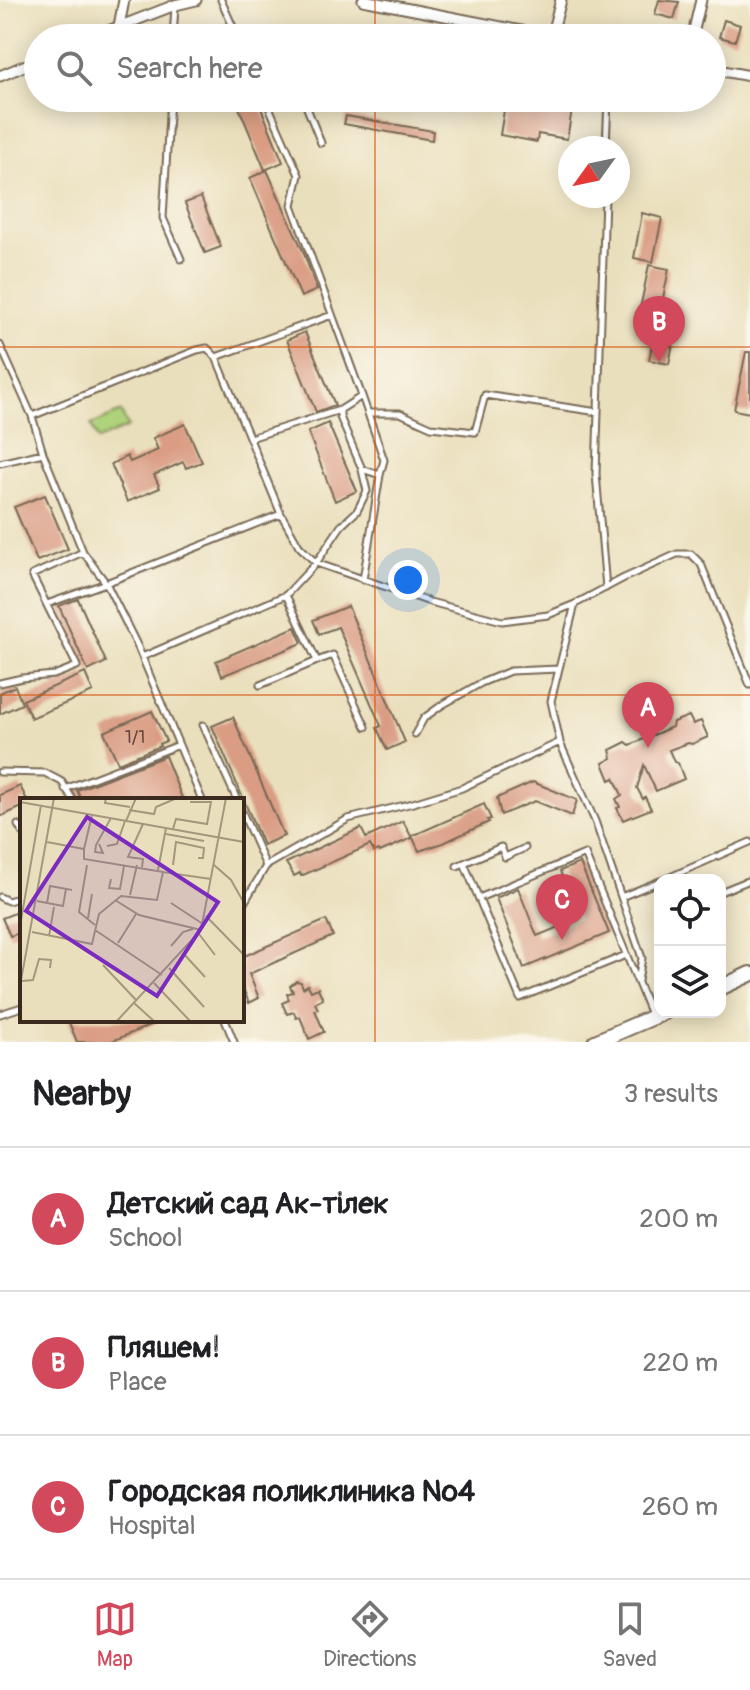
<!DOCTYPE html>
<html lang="en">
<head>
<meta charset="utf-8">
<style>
  :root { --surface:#fff; --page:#f2f2f2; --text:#202124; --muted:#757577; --line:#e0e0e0; --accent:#d1495b }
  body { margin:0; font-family:Pangolin,sans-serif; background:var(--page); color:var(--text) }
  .controls { position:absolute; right:24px; bottom:24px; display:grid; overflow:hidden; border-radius:16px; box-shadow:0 4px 20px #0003 }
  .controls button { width:72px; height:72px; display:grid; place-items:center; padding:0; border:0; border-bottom:2px solid var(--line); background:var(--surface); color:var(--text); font:40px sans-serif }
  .compass { position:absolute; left:558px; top:136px; width:72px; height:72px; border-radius:50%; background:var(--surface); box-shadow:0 4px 20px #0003; rotate:237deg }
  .you { position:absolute; left:408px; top:580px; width:28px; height:28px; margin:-20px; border:6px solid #fff; border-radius:50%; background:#1a73e8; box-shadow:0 0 0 12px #1a73e833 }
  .badge { display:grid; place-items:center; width:52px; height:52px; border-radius:50%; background:var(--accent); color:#fff; font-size:26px; font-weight:700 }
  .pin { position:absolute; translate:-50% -66px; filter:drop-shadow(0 2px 4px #0008) }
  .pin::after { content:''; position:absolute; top:42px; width:28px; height:24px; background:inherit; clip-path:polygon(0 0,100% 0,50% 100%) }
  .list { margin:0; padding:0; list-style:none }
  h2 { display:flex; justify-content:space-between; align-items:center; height:104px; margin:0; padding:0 32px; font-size:34px }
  h2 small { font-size:26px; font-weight:400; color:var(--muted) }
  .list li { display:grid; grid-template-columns:52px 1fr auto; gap:24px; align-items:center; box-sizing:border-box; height:144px; padding:0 32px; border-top:2px solid var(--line) }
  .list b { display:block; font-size:30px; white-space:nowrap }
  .list p { margin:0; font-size:26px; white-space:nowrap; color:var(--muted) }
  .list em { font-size:26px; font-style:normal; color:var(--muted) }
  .icon { flex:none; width:44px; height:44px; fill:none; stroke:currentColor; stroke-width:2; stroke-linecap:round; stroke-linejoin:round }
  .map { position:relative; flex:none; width:750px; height:1042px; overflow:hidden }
  .search { position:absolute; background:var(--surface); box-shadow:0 4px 20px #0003; left:24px; right:24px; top:24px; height:88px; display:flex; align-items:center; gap:20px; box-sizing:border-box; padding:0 28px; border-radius:44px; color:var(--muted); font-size:30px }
  .sheet { height:536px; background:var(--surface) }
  nav { display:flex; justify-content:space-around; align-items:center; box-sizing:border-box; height:112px; border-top:2px solid var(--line); background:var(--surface); font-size:22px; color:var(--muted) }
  nav a { display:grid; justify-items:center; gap:4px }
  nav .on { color:var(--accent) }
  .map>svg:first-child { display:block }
  .green { fill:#afd27b; stroke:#757e4c; stroke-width:2 }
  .building { fill:#da9d84 }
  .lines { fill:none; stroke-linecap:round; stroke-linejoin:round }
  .service-casing { stroke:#786955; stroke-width:9 }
  .minor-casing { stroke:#786955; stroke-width:13 }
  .secondary-casing { stroke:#786955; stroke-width:18 }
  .service { stroke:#fff; stroke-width:5 }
  .minor { stroke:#fff; stroke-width:9 }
  .secondary { stroke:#fff; stroke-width:14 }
  .grid { fill:none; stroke:#d7540e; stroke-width:2; stroke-opacity:0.55 }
  .labels { text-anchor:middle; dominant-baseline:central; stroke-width:6; stroke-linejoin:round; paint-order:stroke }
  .number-label { font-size:18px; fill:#634738 }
  .inset-road { fill:none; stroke:#a4977d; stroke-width:2 }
  .view { fill:#7b2cbf; fill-opacity:0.15; stroke:#7b2cbf; stroke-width:4 }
  .inset-edge { fill:none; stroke:#3b2a1e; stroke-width:4 }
</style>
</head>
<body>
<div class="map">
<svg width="750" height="1042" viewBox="0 0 750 1042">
  <rect width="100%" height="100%" fill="#fbf7ec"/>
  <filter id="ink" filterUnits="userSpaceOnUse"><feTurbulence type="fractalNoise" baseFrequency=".0125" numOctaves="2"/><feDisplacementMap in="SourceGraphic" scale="16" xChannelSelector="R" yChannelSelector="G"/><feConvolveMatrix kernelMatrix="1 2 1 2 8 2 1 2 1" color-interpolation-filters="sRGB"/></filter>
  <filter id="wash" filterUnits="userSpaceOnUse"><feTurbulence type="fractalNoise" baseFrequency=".006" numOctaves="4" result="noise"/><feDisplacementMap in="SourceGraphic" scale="32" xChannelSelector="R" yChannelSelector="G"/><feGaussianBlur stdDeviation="1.8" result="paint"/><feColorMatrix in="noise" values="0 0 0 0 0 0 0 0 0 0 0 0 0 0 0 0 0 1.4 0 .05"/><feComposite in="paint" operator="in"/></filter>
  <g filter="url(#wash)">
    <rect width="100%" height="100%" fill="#eadfbc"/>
    <!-- green -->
    <path class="green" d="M121,412L128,427L98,440L91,425Z"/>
    <g id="blocks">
      <!-- building -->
      <path class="building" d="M659,0L679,2L674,19L655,14Z
        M724,20L740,25L735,41L719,37Z
        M235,98H257L283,162L265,170Z
        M506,98L557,107L560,98H574L567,139L538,134L537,142L500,135Z
        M346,116L433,131L432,140L344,124Z
        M267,170L303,251L317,290L301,297L250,178Z
        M201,197L221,247L205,253L185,203Z
        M642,213L662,218L653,262L634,258Z
        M649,265L669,269L660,313L640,309Z
        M658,315L678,319L669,364L649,360Z
        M305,332L335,405L316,412L287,340Z
        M746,352H750V413L734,410Z
        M328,423L357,491L335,501L308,432Z
        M185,424L202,462L186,468L183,462L154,475L160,488L127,502L111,464L127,456L130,462L158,450L153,438Z
        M45,495L68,549L37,561L14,507Z
        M78,599L106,662L88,671L59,606Z
        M348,606L405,742L387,750L377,728L381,726L338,627L319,634L313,620Z
        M295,627L302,643L222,676L216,661Z
        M85,673L93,692L31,718L23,700Z
        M15,686L22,704L0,714V693Z
        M152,711L166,741L159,744L160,746L118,763L104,732Z
        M689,716L693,724L701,721L708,737L692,744L688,743L669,750L674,762L678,763L684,779L656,791L644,765L637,788L643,799L645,797L651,809L623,820L617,808L620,807L616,799L622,795L614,778L610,780L603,763L612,758L610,750L626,742L630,745L672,727L673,722Z
        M233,717L284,836L263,845L212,726Z
        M165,756L182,798L177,800H81L77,790Z
        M533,782L577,800L572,816L535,801L501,815L497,798Z
        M20,786L27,800H22V807L0,817V795Z
        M484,804L491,819L487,820L489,822L443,843L419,851L412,836Z
        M403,821L412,838L380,852L379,850L374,852L370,845L301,876L300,873L294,876L286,863L361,828L366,838Z
        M580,863L609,933L524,968L496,898L518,888L537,936L579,919L560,871Z
        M22,910V932L10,936L2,918Z
        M326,920L333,936L249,974L259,998L249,1003L242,986V957Z
        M296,981L301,982L303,988L308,985L311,991L318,988L323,999L315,1003L318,1009L315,1010L324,1032L309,1039L300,1017L296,1018L294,1012L287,1014L282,1003L289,1000L287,994L293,992L290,986Z
        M68,1020H163L110,1042H77Z"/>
    </g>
  </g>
  <g filter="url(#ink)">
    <use href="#blocks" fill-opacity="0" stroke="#786955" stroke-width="2"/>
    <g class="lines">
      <defs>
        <path id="service" d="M221,0L238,38
          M173,38L175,6
          M170,98L163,218L181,259
          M265,98L299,175L292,205L362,396L340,410V417L362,469L380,475L363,580
          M303,98L321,143
          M404,98L419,100
          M606,148L608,98
          M605,196L596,474L606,588
          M0,345L32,416L197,350L207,348L216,357L281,514L299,546L316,563L430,602L502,621L548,615L575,604L624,578L677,554H691L701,564L750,685
          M216,357L332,315
          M362,396L384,460L380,475
          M368,413H400L431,427L475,432L485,395L598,412
          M32,416L43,453L83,552L106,583L137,645L202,800
          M250,438L340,410
          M0,463L43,453
          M286,595L316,563L341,526L357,511L367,491L362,470
          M47,604L106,583L281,514
          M142,657L286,595L317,661L260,685
          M317,661L333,655L366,727
          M0,683L22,678L54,675L77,666L32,575L83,552
          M203,725L237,800
          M415,734L424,718L442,705L481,683L510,671L559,669
          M560,743L595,821L642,958L638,981
          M0,772L45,773L62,782L73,800
          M65,789L179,745
          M242,812L266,866L244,903
          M18,825L22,832
          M464,863L520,998L626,955
          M266,866L348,819L413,803L462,788L560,742L551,701L575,604
          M457,866L501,847L505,857L525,848
          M663,880L750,842
          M720,892L750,880
          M0,897L8,901L22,897
          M621,897L660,881
          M479,898L585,854L652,1017
          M0,1014L22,1007
          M225,1020L234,1042"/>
        <path id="minor" d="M363,0L558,38
          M119,26L124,0
          M551,37L561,0
          M90,38L175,5L196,0
          M692,38L701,0
          M712,69L750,76
          M0,76L38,60"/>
        <path id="secondary" d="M720,988L750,974
          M595,1042L665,1012"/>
      </defs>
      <!-- service casing -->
      <use href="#service" class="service-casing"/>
      <!-- minor casing -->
      <use href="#minor" class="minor-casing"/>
      <!-- secondary casing -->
      <use href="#secondary" class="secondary-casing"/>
      <!-- service -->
      <use href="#service" class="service"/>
      <!-- minor -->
      <use href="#minor" class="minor"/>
      <!-- secondary -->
      <use href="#secondary" class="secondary"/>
    </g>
  </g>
  <!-- grid -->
  <path class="grid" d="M375,0V38M375,98V1042M0,347H750M0,695H750"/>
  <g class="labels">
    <!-- number labels -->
    <g class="number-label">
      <text x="135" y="737">1/1</text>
    </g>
  </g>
  <!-- overview -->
  <g transform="translate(20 798)">
    <rect width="224" height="224" fill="#eadfbc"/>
    <path class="inset-road" d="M86,0L85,5L110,9M0,4L224,44M109,12L134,16L136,9L157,0M106,23L116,0M153,31L156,21L187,26L191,4H170M146,36L184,43M27,44L64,51L72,17M79,46L83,55L75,54L76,47L91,20M87,48L97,46L105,23M64,51V61L143,74M67,67L59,114L75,127M153,67L156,44L184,50L183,60H178M194,67L211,82L224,105M122,69L123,61L108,59L123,26M138,72L146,30M91,81L89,90L100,91L104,68M110,97L117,67M95,102L119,117L181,132M17,103L43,108L46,91M27,105L30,88L52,92M151,105L183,126M186,118L224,157M68,120L72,96M0,128L21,7M75,132L142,177M12,134L72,146L79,116L101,98L137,102L143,74L191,81M179,136L195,157M29,138L34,109M98,145L116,116M151,148L163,134L173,131M163,155L185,179M83,167L117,203M149,170L184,209M2,183L13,182L19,161L31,162L30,170M134,185L171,224M0,188L34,0M114,205L135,224M96,224L181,132L206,0"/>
    <path class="view" d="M67,19L198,104L137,198L6,113Z"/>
    <rect width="224" height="224" class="inset-edge"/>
  </g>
</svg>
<div class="controls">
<button><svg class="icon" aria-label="locate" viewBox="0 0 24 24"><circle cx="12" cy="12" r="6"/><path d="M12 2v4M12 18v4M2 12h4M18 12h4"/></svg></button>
<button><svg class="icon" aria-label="layers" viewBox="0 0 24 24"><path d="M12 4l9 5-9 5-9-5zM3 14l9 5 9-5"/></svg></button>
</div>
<svg class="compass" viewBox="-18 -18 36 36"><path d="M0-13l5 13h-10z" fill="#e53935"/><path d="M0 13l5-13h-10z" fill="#757577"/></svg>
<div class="you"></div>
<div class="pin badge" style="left:648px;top:748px">A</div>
<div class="pin badge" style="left:659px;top:362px">B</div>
<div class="pin badge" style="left:562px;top:940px">C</div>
<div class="search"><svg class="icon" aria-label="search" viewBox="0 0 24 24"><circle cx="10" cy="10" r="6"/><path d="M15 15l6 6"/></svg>Search here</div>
</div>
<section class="sheet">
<h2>Nearby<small>3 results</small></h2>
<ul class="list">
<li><span class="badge">A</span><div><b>Детский сад Ак-тiлек</b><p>School</p></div><em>200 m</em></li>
<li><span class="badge">B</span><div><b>Пляшем!</b><p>Place</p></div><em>220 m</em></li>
<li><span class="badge">C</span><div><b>Городская поликлиника №4</b><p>Hospital</p></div><em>260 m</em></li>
</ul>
</section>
<nav>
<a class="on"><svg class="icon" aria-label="map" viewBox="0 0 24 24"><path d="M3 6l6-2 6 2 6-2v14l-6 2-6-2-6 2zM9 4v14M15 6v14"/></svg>Map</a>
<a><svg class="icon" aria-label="directions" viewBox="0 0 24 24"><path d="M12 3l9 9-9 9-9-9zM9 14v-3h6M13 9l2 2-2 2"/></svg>Directions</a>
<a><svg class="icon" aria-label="saved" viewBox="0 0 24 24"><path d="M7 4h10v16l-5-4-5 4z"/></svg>Saved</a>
</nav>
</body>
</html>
